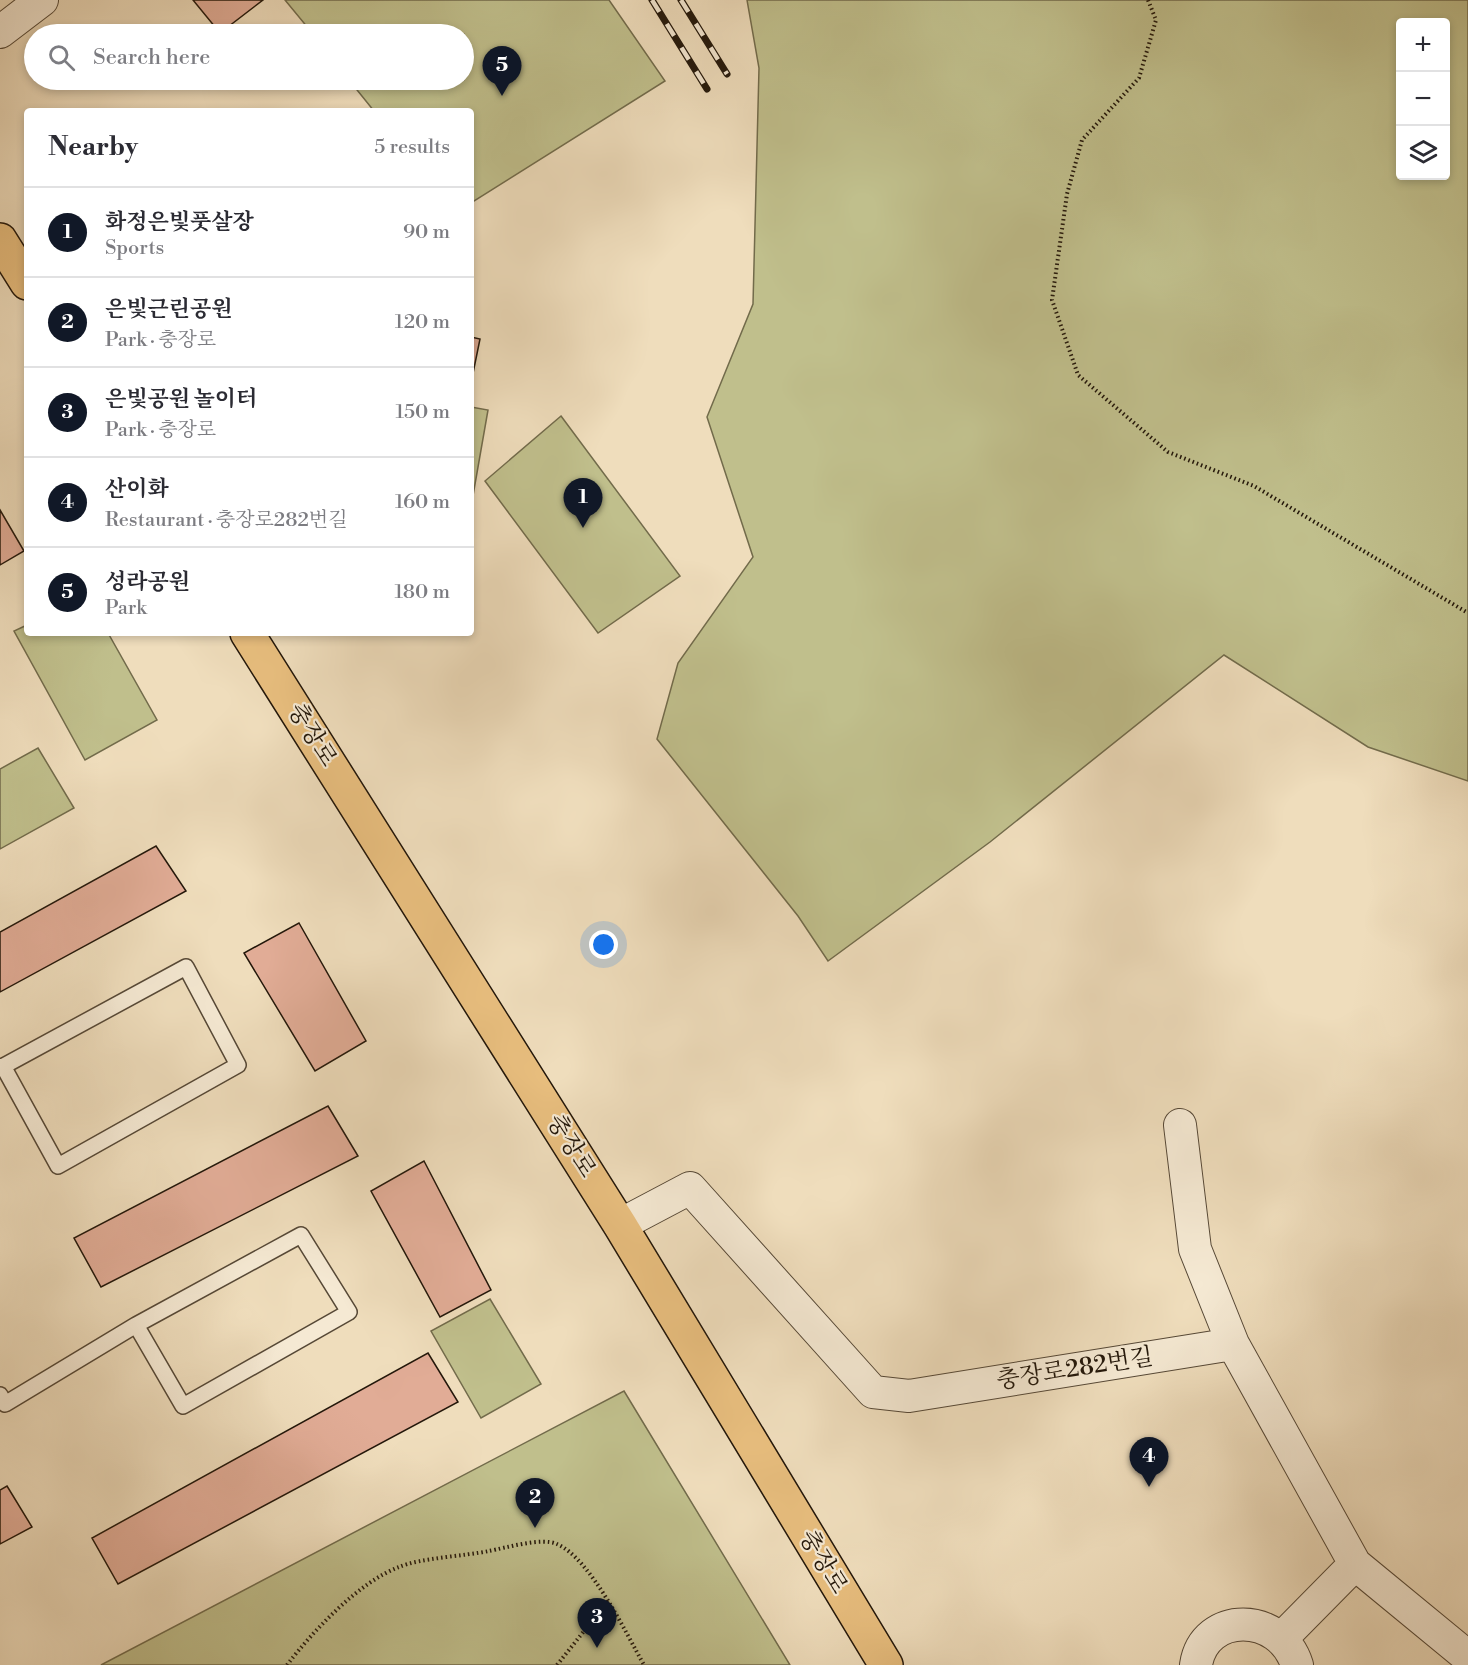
<!DOCTYPE html>
<html lang="en">
<head>
<meta charset="utf-8">
<style>
  :root { --surface:#fff; --page:#f2f2f3; --text:#2b2b33; --muted:#7c7c81; --line:#e1e1e2; --accent:#111827 }
  body { margin:0; font-family:"Libre Bodoni","Noto Serif KR",serif; background:var(--page); color:var(--text) }
  .controls { position:absolute; right:18px; top:18px; display:grid; overflow:hidden; border-radius:6px; box-shadow:0 3px 9px #0003 }
  .controls button { width:54px; height:54px; display:grid; place-items:center; padding:0; border:0; border-bottom:2px solid var(--line); background:var(--surface); color:var(--text); font:30px sans-serif }
  .you { position:absolute; left:604px; top:945px; width:21px; height:21px; margin:-15px; border:4px solid #fff; border-radius:50%; background:#1a73e8; box-shadow:0 0 0 9px #1a73e833 }
  .badge { display:grid; place-items:center; width:39px; height:39px; border-radius:50%; background:var(--accent); color:#fff; font-size:20px; font-weight:700 }
  .pin { position:absolute; translate:-50% -50px; filter:drop-shadow(0 2px 3px #0008) }
  .pin::after { content:''; position:absolute; top:32px; width:21px; height:18px; background:inherit; clip-path:polygon(0 0,100% 0,50% 100%) }
  .list { margin:0; padding:0; list-style:none }
  h2 { display:flex; justify-content:space-between; align-items:center; height:78px; margin:0; padding:0 24px; font-size:26px }
  h2 small { font-size:20px; font-weight:400; color:var(--muted) }
  .list li { display:grid; grid-template-columns:39px 1fr auto; gap:18px; align-items:center; box-sizing:border-box; height:90px; padding:0 24px; border-top:2px solid var(--line) }
  .list b { display:block; font-size:22px; white-space:nowrap }
  .list p { margin:0; font-size:20px; white-space:nowrap; color:var(--muted) }
  .list em { font-size:20px; font-style:normal; color:var(--muted) }
  .icon { flex:none; width:33px; height:33px; fill:none; stroke:currentColor; stroke-width:2; stroke-linecap:round; stroke-linejoin:round }
  .map { position:relative; flex:none; width:1468px; height:1665px; overflow:hidden }
  .search { position:absolute; background:var(--surface); box-shadow:0 3px 9px #0003; left:24px; top:24px; width:450px; height:66px; display:flex; align-items:center; gap:15px; box-sizing:border-box; padding:0 21px; border-radius:33px; color:var(--muted); font-size:22px }
  .panel { position:absolute; background:var(--surface); box-shadow:0 3px 9px #0003; left:24px; top:108px; width:450px; height:528px; border-radius:6px }
  .map>svg:first-child { display:block }
  .green { fill:#c0bf8c; stroke:#726b4b; stroke-width:1.5; fill-rule:evenodd }
  .building { fill:#e1ac96; stroke:#23170a; stroke-width:1.5 }
  .lines { fill:none; stroke-linecap:round; stroke-linejoin:round }
  .lane-casing { stroke:#564836; stroke-width:18 }
  .street-casing { stroke:#564836; stroke-width:34 }
  .primary-casing { stroke:#23170a; stroke-width:36 }
  .path { stroke:#23170a; stroke-width:4; stroke-dasharray:1.5 3; stroke-linecap:butt }
  .lane { stroke:#f5e9d3; stroke-width:15 }
  .street { stroke:#f5e9d3; stroke-width:32 }
  .primary { stroke:#e8be7e; stroke-width:33 }
  .rail-casing { stroke:#23170a; stroke-width:7 }
  .rail { stroke:#f5e9d3; stroke-width:4.5; stroke-dasharray:14; stroke-linecap:butt }
  .labels { text-anchor:middle; dominant-baseline:central; stroke-width:4.5; stroke-linejoin:round; paint-order:stroke }
  .street-label { font-size:24px; fill:#23170a; stroke:#f5e9d3 }
</style>
</head>
<body>
<div class="map">
<svg width="1468" height="1665" viewBox="0 0 1468 1665">
  <rect width="100%" height="100%" fill="#efddbc"/>
  <filter id="stains"><feTurbulence type="fractalNoise" baseFrequency=".00333" numOctaves="4"/><feColorMatrix values="0 0 0 0 .2 0 0 0 0 .09 0 0 0 0 .02 0 0 0 .5 -.17"/></filter>
  <radialGradient id="worn" r=".72"><stop offset=".6" stop-color="#630" stop-opacity="0"/><stop offset="1" stop-color="#630" stop-opacity=".3"/></radialGradient>
  <!-- green -->
  <path class="green" d="M285,0H609L665,81L471,203V111H374L349,80H464V34H313Z
    M747,0H1468V781L1368,747L1224,655L990,842L828,961L798,916L657,739L678,663L753,557L707,417L753,304L759,68ZM1400,22H1446V176H1400Z
    M471,407L488,410L471,507Z
    M561,416L680,576L598,633L485,481Z
    M27,625V633H108L157,720L85,760L14,631Z
    M38,748L74,808L0,849V769Z
    M490,1299L541,1384L481,1418L431,1331Z
    M624,1391L790,1665H101Z"/>
  <!-- building -->
  <path class="building" d="M193,0H263L220,33Z
    M471,337L480,339L471,383Z
    M0,510L24,551L0,565Z
    M156,846L186,891L0,992V932Z
    M299,923L366,1041L315,1071L244,953Z
    M328,1106L358,1156L101,1287L74,1238Z
    M424,1161L491,1290L440,1317L371,1191Z
    M428,1353L458,1402L118,1584L92,1538Z
    M7,1486L32,1527L0,1544V1490Z"/>
  <g class="lines">
    <defs>
      <path id="lane" d="M0,1068L186,967L238,1065L58,1166L3,1066
        M0,1395L5,1404L136,1325L301,1235L349,1312L183,1406L136,1325"/>
      <path id="street" d="M0,32L42,0
        M1180,1125L1195,1249L1233,1344
        M620,1225L690,1188L873,1392L909,1396L1233,1344L1355,1564L1468,1657
        M1282,1638L1355,1564
        M1196,1665C1204,1611 1280,1611 1297,1665"/>
      <path id="primary" d="M0,240L27,283
        M247,633L620,1225L886,1665"/>
    </defs>
    <!-- lane casing -->
    <use href="#lane" class="lane-casing"/>
    <!-- street casing -->
    <use href="#street" class="street-casing"/>
    <!-- primary casing -->
    <use href="#primary" class="primary-casing"/>
    <!-- path -->
    <path class="path" d="M1148,0L1156,20L1139,78L1082,140L1067,194L1052,300L1078,375L1168,452L1254,486L1468,613
      M287,1665C313,1631 359,1582 399,1567C420,1558 465,1556 489,1551C505,1548 542,1537 557,1544C590,1558 626,1633 644,1665
      M557,1665L608,1601"/>
    <!-- lane -->
    <use href="#lane" class="lane"/>
    <!-- street -->
    <use href="#street" class="street"/>
    <!-- primary -->
    <use href="#primary" class="primary"/>
    <defs>
      <path id="rail" d="M652,0L707,89
        M681,0L727,74"/>
    </defs>
    <!-- rail casing -->
    <use href="#rail" class="rail-casing"/>
    <!-- rail -->
    <use href="#rail" class="rail"/>
  </g>
  <g class="labels">
    <!-- street labels -->
    <g class="street-label">
      <text transform="translate(312 735) rotate(58)">충장로</text>
      <text transform="translate(571 1146) rotate(58)">충장로</text>
      <text transform="translate(1075 1369) rotate(-9)">충장로282번길</text>
      <text transform="translate(823 1562) rotate(59)">충장로</text>
    </g>
  </g>
  <rect width="100%" height="100%" filter="url(#stains)"/>
  <rect width="100%" height="100%" fill="url(#worn)"/>
</svg>
<div class="controls">
<button>+</button>
<button>−</button>
<button><svg class="icon" aria-label="layers" viewBox="0 0 24 24"><path d="M12 4l9 5-9 5-9-5zM3 14l9 5 9-5"/></svg></button>
</div>
<div class="you"></div>
<div class="pin badge" style="left:583px;top:528px">1</div>
<div class="pin badge" style="left:535px;top:1528px">2</div>
<div class="pin badge" style="left:597px;top:1648px">3</div>
<div class="pin badge" style="left:1149px;top:1487px">4</div>
<div class="pin badge" style="left:502px;top:96px">5</div>
<div class="search"><svg class="icon" aria-label="search" viewBox="0 0 24 24"><circle cx="10" cy="10" r="6"/><path d="M15 15l6 6"/></svg>Search here</div>
<section class="panel">
<h2>Nearby<small>5 results</small></h2>
<ul class="list">
<li><span class="badge">1</span><div><b>화정은빛풋살장</b><p>Sports</p></div><em>90 m</em></li>
<li><span class="badge">2</span><div><b>은빛근린공원</b><p>Park · 충장로</p></div><em>120 m</em></li>
<li><span class="badge">3</span><div><b>은빛공원 놀이터</b><p>Park · 충장로</p></div><em>150 m</em></li>
<li><span class="badge">4</span><div><b>산이화</b><p>Restaurant · 충장로282번길</p></div><em>160 m</em></li>
<li><span class="badge">5</span><div><b>성라공원</b><p>Park</p></div><em>180 m</em></li>
</ul>
</section>
</div>
</body>
</html>
